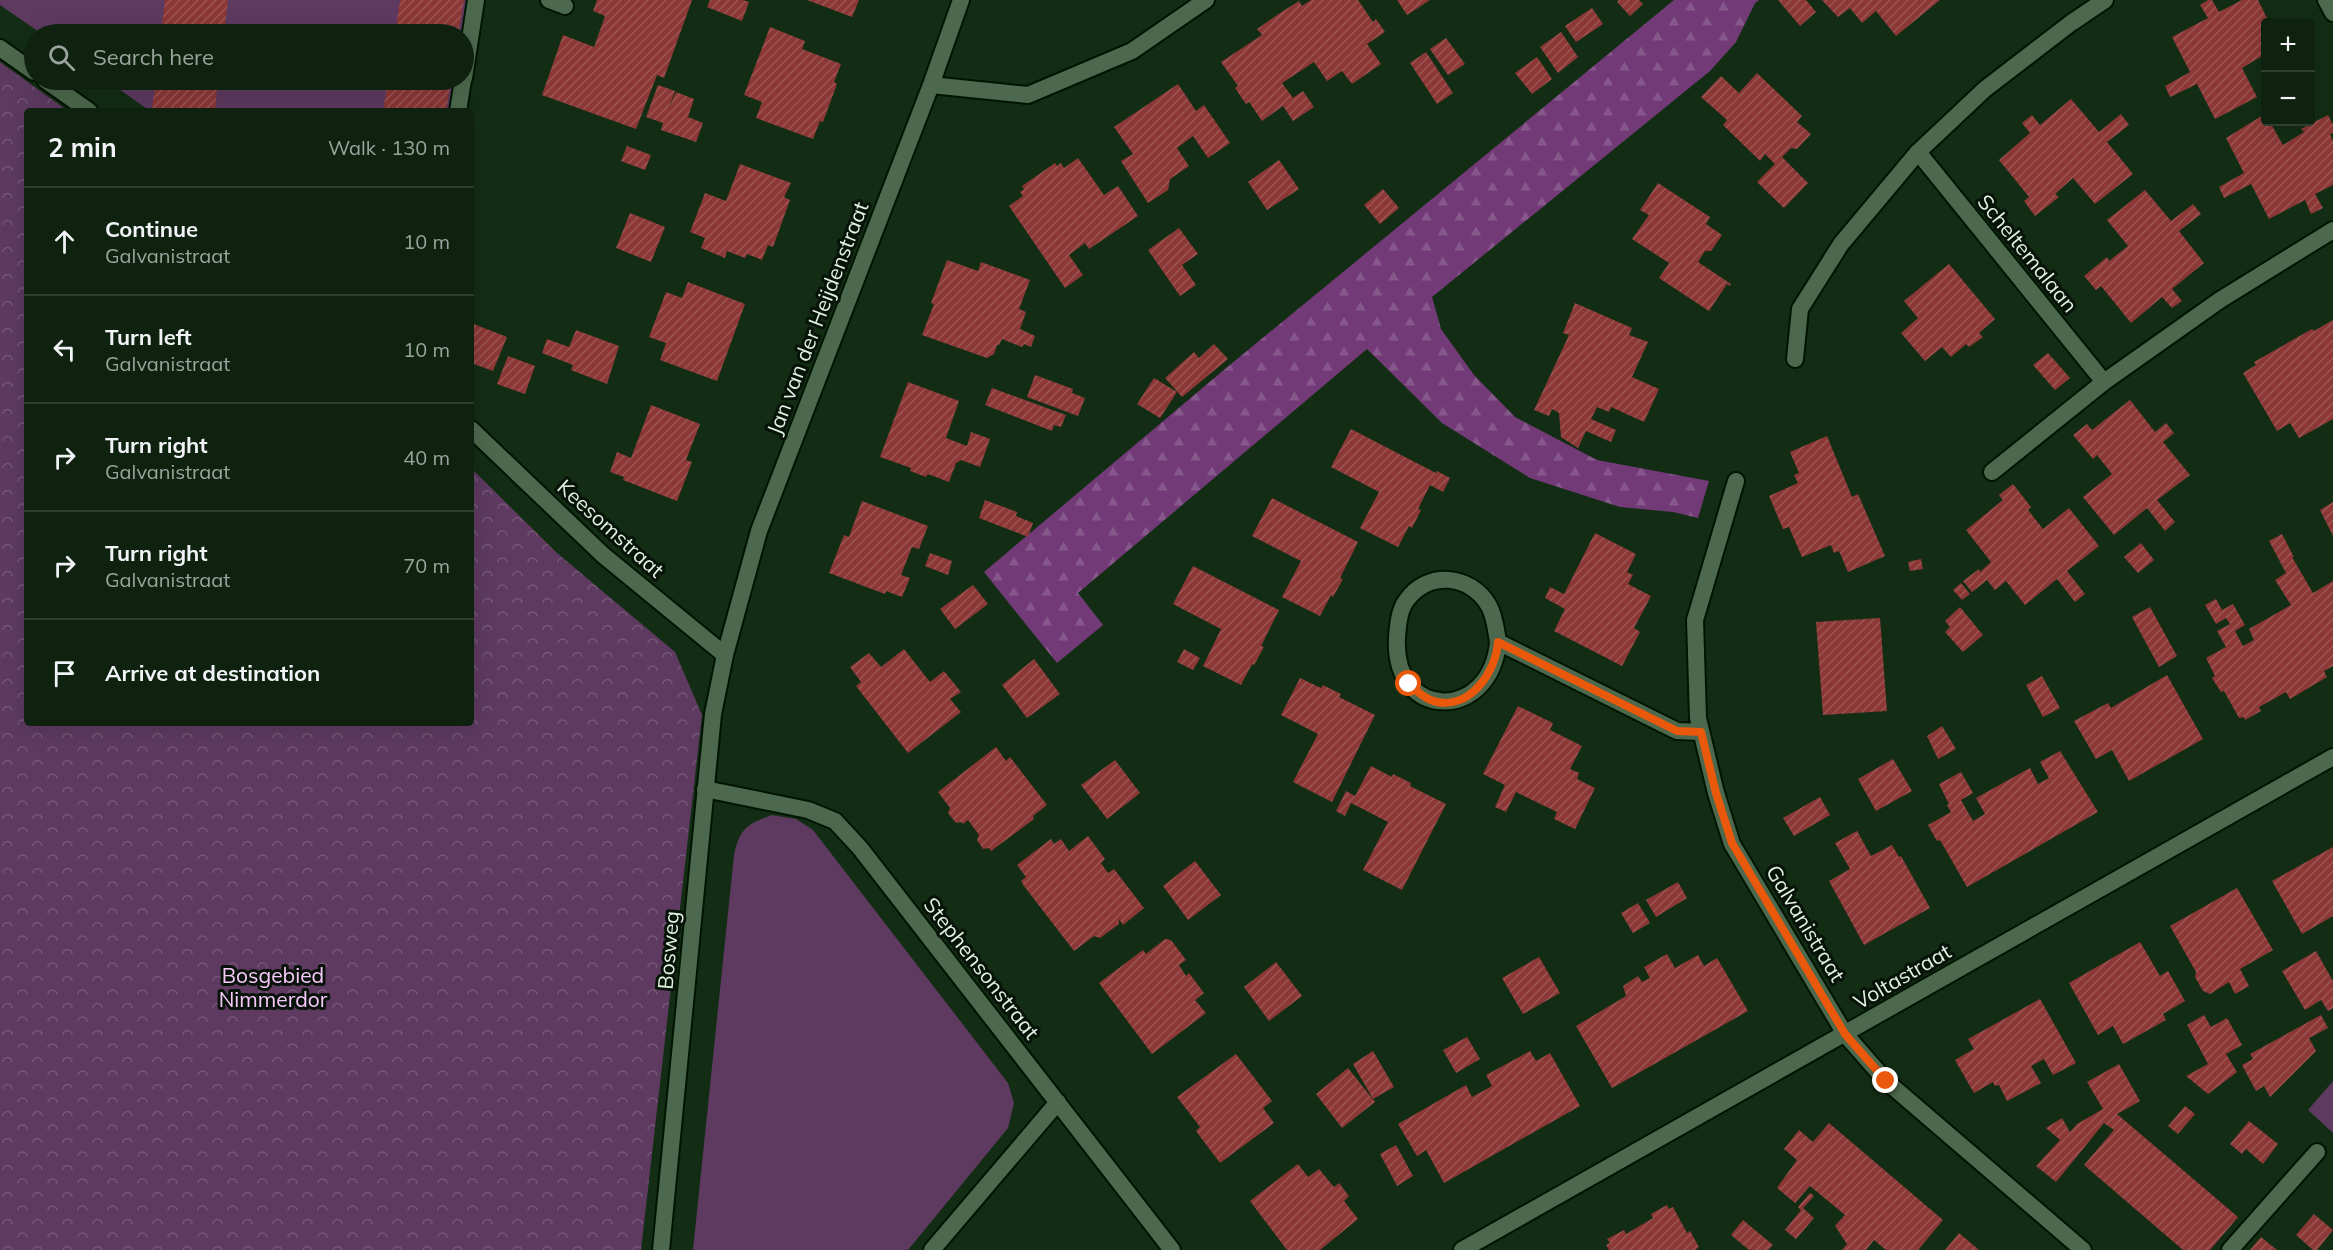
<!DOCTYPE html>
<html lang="en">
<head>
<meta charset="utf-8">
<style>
  :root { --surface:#0e220f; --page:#172a18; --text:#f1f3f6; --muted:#9ba49e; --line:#2e3f2f }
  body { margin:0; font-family:Mulish,sans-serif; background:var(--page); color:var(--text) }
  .controls { position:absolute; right:18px; top:18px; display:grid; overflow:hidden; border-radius:6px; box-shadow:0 6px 24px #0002 }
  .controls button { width:54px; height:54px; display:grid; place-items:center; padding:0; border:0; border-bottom:2px solid var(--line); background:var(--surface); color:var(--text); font:30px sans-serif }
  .stop { position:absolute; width:18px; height:18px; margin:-14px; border:4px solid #ea580c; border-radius:50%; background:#fff }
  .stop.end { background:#ea580c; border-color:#fff; box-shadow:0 2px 6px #0008 }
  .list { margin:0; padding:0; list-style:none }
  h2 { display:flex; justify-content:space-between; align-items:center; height:78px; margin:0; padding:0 24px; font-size:26px }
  h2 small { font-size:20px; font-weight:400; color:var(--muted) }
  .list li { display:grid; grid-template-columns:39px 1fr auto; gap:18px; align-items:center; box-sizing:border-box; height:108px; padding:0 24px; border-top:2px solid var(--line) }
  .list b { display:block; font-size:22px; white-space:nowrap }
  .list p { margin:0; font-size:20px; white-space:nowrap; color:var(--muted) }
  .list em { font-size:20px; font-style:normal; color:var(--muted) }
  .icon { flex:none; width:33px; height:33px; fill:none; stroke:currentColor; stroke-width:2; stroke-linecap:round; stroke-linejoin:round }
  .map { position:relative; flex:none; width:2333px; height:1250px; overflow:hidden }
  .search { position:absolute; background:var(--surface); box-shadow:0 6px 24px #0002; left:24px; top:24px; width:450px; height:66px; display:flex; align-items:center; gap:15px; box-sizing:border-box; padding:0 21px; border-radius:33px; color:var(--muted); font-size:22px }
  .panel { position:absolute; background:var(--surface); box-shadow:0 6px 24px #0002; left:24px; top:108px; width:450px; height:618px; border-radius:6px }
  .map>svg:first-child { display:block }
  .grass { fill:#5e3a61 }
  .forest { fill:url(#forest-firs) }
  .park { fill:url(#park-crowns) }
  .building { fill:url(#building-hatch) }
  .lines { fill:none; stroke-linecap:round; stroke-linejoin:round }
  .service-casing { stroke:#001501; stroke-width:20 }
  .minor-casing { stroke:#001501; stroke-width:20 }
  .tertiary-casing { stroke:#001501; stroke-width:20 }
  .service { stroke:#4d694d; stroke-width:16 }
  .minor { stroke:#4d694d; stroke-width:16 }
  .tertiary { stroke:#4d694d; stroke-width:16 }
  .route { stroke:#ea580c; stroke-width:8 }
  .labels { text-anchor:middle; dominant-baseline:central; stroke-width:6; stroke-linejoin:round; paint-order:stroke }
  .street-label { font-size:21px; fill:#e2f2e2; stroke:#071208 }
  .park-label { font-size:21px; fill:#f9c8fc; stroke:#071208 }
</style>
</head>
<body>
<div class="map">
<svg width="2333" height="1250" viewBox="0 0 2333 1250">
  <defs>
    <pattern id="forest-firs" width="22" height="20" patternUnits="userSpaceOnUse" patternTransform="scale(1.5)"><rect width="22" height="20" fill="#723a77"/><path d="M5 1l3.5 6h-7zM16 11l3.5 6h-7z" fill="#86578a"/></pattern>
    <pattern id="park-crowns" width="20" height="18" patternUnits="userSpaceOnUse" patternTransform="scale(1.5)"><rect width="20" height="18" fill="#5e3a61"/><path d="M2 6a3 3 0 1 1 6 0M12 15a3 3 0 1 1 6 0" fill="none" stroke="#755777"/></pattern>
    <pattern id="building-hatch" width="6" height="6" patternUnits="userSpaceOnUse" patternTransform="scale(1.5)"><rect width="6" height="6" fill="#8c3836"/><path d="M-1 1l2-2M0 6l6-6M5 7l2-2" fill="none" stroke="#9c5553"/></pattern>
  </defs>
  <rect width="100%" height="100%" fill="#132d14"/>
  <!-- grass -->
  <path class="grass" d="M0,0H482L463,111H150L106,80H464V34H42L0,5Z
    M772,815L796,819L813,830L1008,1083L1014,1103L1008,1128L908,1250H693L734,855C740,828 747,824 772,815Z
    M2333,1081V1133L2308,1110Z"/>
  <!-- forest -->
  <path class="forest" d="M1674,0H1759L1755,3L1736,42L1710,71L1432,297L1441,329L1474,375L1515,417L1597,460L1709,481L1698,518L1673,512L1620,507L1530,478L1442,423L1367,349L1078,593L1103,625L1057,663L984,572L1225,369Z"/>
  <!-- park -->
  <path class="park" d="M0,62L68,111H27V723H471V468L557,553L675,652L702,715L641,1250H0Z"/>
  <!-- building -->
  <path class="building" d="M165,0H228L224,34H161Z
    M400,0H464L458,34H395Z
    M597,0H692L664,78L657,75L636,129L542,95L563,35L594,47L605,16L593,11Z
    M710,0H743L749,2L742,21L707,7Z
    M807,0H859L852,17Z
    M1311,0H1358L1373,22L1376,19L1385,32L1367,44L1381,64L1352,84L1342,71L1327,81L1314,62L1282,83L1293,98L1303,91L1314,107L1293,121L1283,106L1262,121L1249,102L1246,104L1235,88L1238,86L1221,62L1262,35L1257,29L1280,13L1299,1L1302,6Z
    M1397,0H1430L1407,15Z
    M1619,0H1639L1643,4L1630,16L1617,2Z
    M1778,0H1806L1816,12L1800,26Z
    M1822,0H1940L1896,36L1876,11L1862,23L1850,8L1838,17Z
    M2208,0H2212L2219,12L2242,0H2258L2269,22H2265V63L2262,56L2242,68L2257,97L2215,119L2197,84L2170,97L2165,86L2190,72L2172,37L2208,18L2200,5Z
    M1592,8L1603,24L1576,42L1565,26Z
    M770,27L805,41L802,49L841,64L834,82L837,84L823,122L820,121L813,139L756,118L762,102L744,95Z
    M1561,32L1578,57L1558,73L1540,47Z
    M1446,38L1465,64L1448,75L1430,49Z
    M1426,52L1453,93L1437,104L1410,63Z
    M1537,57L1552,79L1532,94L1515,73Z
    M1757,73L1802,116L1797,122L1811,134L1797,149L1791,148L1782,157L1808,183L1784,208L1757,182L1775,164L1765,154L1760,161L1723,125L1727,120L1701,97L1721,76L1739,93Z
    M156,80H218L215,111H173L152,108Z
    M388,80H451L446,111H383Z
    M1178,84L1196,111L1204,105L1230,143L1208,158L1193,136L1177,148L1189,166L1170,179L1168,190L1148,203L1121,161L1133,154L1114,127Z
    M658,85L675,91L668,110L676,92L694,99L688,117L703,123L696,142L661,130L663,123L646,117Z
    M2071,99L2099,132L2121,114L2129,125L2107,142L2133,174L2095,204L2073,178L2055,194L2059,197L2035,216L2024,201L2029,197L1999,160L2030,133L2022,123L2032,115L2040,125Z
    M2265,114V122H2270L2283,145L2304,132L2301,129L2328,115L2333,125V133L2330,134L2333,141V185L2315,194L2323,208L2311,214L2305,200L2269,219L2251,184L2224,198L2219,187L2244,173L2226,138Z
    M627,146L651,155L645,170L621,161Z
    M1078,158L1104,195L1118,186L1138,216L1089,249L1085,243L1069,255L1083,275L1065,288L1009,206L1023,196L1020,192L1024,189L1022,186L1055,163L1057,166L1061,163L1064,168Z
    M1279,160L1299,189L1267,210L1248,182Z
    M740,164L791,183L784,197L790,200L773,247L768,245L762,260L747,254L745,258L727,251L725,258L701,248L705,238L690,232L705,193L726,201Z
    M1658,183L1710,217L1706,224L1722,235L1711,251H1705L1698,262L1731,284L1730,286L1727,284L1709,311L1659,278L1669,263L1632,239L1649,215L1640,210Z
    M1383,189L1399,208L1380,224L1364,205Z
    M2145,190L2171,221L2193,204L2201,214L2179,231L2204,263L2172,289L2182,301L2172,308L2162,297L2131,323L2101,286L2096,290L2084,276L2107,257L2109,261L2128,246L2107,220Z
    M630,213L665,227L651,262L616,248Z
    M1179,228L1198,254L1182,265L1196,285L1180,296L1148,250Z
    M947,260L978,271L981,262L1030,280L1019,309L1026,312L1020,329L1035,336L1031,347L1024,344L1022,347L1002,339L999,345H997L994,354L987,358L922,335L934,304L931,303Z
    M1949,264L1995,319L1979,333L1983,337L1969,347L1966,344L1951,357L1942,347L1925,361L1901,333L1918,318L1904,301Z
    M688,282L745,304L717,381L660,360L666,343L649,337L666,292L682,298Z
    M1575,303L1632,328L1629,335L1648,342L1632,377L1659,389L1644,422L1611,407L1609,412L1597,407L1591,419L1616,430L1611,442L1586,431L1578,448L1561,437L1559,413L1552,409L1549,416L1534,410L1569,335L1563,333Z
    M2333,320V419L2299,438L2290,423L2277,431L2243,373L2256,365L2254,362L2312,329L2314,331Z
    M471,323L507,337L493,371L471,363Z
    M576,330L619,346L607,384L571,370L573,365L542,353L547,339L569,347Z
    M1214,344L1228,359L1182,397L1165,378L1194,352L1199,358Z
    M2048,353L2070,378L2055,390L2033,365Z
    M508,356L535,366L525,394L497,384Z
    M1035,375L1073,389L1072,393L1085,398L1078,416L1027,397Z
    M1154,378L1177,392L1160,418L1137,404Z
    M908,382L959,401L946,438L967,446L971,432L990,439L980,467L961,460L956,463L949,482L928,474L926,477L910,471L911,468L880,457Z
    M992,388L1066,415L1061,427L1054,425L1052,431L985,405Z
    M2130,400L2155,432L2166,423L2174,433L2163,442L2190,475L2157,500L2175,522L2165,531L2147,508L2114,535L2083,497L2112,474L2097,455L2093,459L2073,435L2087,424L2092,430Z
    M651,405L700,424L686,460L692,462L677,501L623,480L624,477L610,472L617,452L631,458Z
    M1351,429L1436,473L1437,471L1450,478L1443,492L1430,485L1418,509L1421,510L1412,528L1409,526L1398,547L1360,528L1379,492L1331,467Z
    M1827,436L1852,497L1858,494L1885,556L1848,572L1839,551L1834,553L1831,545L1802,557L1789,527L1783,529L1769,496L1798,483L1794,475L1799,473L1790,452Z
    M2013,484L2031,507L2028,510L2043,529L2069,508L2099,546L2067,571L2085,594L2075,602L2057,579L2025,605L2006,581L1995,590L1987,580L1972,592L1963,581L1979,569L1980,572L1991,562L1966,530L2003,500L1999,495Z
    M1272,498L1358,542L1340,578L1343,579L1333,597L1331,595L1320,616L1282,597L1301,561L1252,536Z
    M985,500L1017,512L1016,516L1033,523L1028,537L979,518Z
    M862,501L928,526L919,549L912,547L901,575L910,578L902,597L886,591L885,594L829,573L844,535L849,537Z
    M2333,502V536L2320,510Z
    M1595,533L1636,554L1627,572L1633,575L1628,584L1651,596L1634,628L1640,632L1622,666L1554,631L1565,609L1545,598L1550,587L1564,594Z
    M2282,534L2294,557H2292L2313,593L2333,581V666L2324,671L2327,677L2290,699L2286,692L2259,707L2261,711L2245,720L2244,717L2239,718L2224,691L2221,692L2212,678L2215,676L2206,658L2226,647L2217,631L2230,624L2226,618L2216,624L2205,605L2216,599L2222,610L2233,604L2245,625L2235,631L2243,646L2254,640L2249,629L2291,605L2275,580L2286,573L2269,541Z
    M2141,543L2154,560L2138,573L2124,557Z
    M930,553L952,561L948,575L925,566Z
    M1921,559L1923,569L1910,571L1908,562Z
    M1193,566L1279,610L1261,646L1264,647L1254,665L1252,664L1241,685L1203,666L1221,629L1173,604Z
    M1961,583L1970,594L1962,600L1953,590Z
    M973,585L988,604L955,629L940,609Z
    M1960,607L1983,635L1963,652L1945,632L1950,627L1945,621Z
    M2150,607L2177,656L2159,667L2132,617Z
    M1880,618L1887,711L1823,715L1816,622Z
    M904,649L930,682L944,671L961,692L950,699L961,712L908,753L856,686L861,682L850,667L869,653L881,667Z
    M1184,649L1200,658L1193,670L1177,662Z
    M1034,659L1060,694L1027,718L1002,685Z
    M2167,675L2203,739L2129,781L2112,750L2096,759L2074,721L2108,703L2111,708Z
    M2042,676L2060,708L2043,717L2026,685Z
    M1300,678L1321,688L1323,685L1341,694L1339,697L1375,715L1332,802L1293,782L1318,734L1281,715Z
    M1518,706L1553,723L1550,730L1582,746L1570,769L1579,773L1577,779L1595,788L1575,829L1554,819L1557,812L1516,792L1506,812L1495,807L1505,785L1483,774Z
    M1942,726L1956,749L1938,759L1927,736Z
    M996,747L1006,761L1010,757L1047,805L1033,816L1034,819L991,851L989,848L983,849L977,840L979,835L968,820L963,824L961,822L956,823L948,813L950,808L938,792Z
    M2060,751L2098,812L1967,887L1940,840L1937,841L1928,825L1951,812L1947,805L1949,804L1939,784L1961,772L1973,793L1961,800L1973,821L1985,814L1976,798L2030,768L2038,784L2049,778L2040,762Z
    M1893,759L1912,791L1876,811L1858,779Z
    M1115,760L1140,793L1107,819L1081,785Z
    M1371,766L1392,777L1393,774L1411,783L1410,786L1446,804L1402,890L1363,870L1388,822L1351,803L1345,816L1336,811L1346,791L1355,796Z
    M1820,797L1830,815L1794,836L1783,818Z
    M1857,831L1871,856L1892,845L1899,857L1901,856L1930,908L1864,945L1829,881L1850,869L1835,843Z
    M1088,836L1105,859L1101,863L1108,873L1114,869L1144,908L1123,925L1119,919V924L1100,938L1094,936L1074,951L1024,886L1021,881L1026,877L1017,865L1051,839L1054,844L1061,839L1069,851Z
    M2333,847V916L2302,934L2272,881Z
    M1195,861L1221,895L1188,920L1163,886Z
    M1678,882L1687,898L1656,917L1646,900Z
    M2237,888L2273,950L2240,969L2249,986L2235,994L2229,982L2210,994L2203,991L2195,977L2196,972L2170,926Z
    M1638,903L1650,923L1633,933L1621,913Z
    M1165,939L1171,940L1186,960L1179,965L1186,976L1189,973L1204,993L1195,1000L1206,1013L1152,1054L1099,983L1143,950L1146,954Z
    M2140,942L2160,976L2168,971L2185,1001L2163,1014L2166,1020L2123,1044L2113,1026L2098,1035L2069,983Z
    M2316,951L2333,981V1008L2328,1011L2321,1000L2305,1010L2282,971Z
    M1667,954L1675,968L1698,955L1704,966L1717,958L1748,1011L1612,1088L1576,1026L1626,996L1623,986L1638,976L1642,982L1650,978L1644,967Z
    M1539,957L1560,993L1523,1014L1502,978Z
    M1276,962L1302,996L1269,1021L1244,987Z
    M2040,999L2076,1063L2053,1075L2044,1059L2031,1066L2041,1083L2007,1101L1999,1085L1995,1086L1993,1082L1974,1093L1955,1060L1974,1049L1968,1039Z
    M2204,1015L2211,1027L2227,1018L2242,1045L2226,1054L2237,1072L2208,1094L2186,1076L2208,1064L2187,1025Z
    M2321,1015L2328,1028L2309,1038L2316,1051L2270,1097L2264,1086L2256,1091L2242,1065L2253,1059L2250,1054Z
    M1467,1037L1480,1059L1456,1073L1443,1050Z
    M1373,1051L1394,1087L1373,1099L1353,1064Z
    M1530,1051L1536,1061L1550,1053L1580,1106L1444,1183L1426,1150L1417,1156L1398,1124L1466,1085L1472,1097L1492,1086L1486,1075Z
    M1236,1054L1272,1101L1263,1108L1274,1123L1220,1163L1196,1131L1200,1127L1177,1097Z
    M2119,1064L2140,1101L2117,1114L2238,1217L2210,1250H2183L2084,1165L2114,1130L2104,1123L2056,1182L2036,1166L2060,1140L2046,1128L2062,1118L2070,1132L2077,1124L2103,1109L2087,1082Z
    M1348,1068L1375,1102L1342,1128L1316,1094Z
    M2185,1106L2195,1114L2178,1134L2168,1126Z
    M2249,1121L2278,1144L2263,1164L2246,1149L2242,1154L2230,1144Z
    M1829,1123L1943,1220L1918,1250H1886L1874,1240L1866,1250H1842L1847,1244L1835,1226L1845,1215L1810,1186L1795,1203L1777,1188L1797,1160L1784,1149L1799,1130L1813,1142Z
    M1396,1145L1413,1176L1397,1186L1380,1154Z
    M1298,1164L1308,1177L1319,1169L1334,1187L1339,1183L1349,1196L1344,1201L1358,1219L1320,1250H1287L1250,1201Z
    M1810,1193L1814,1196L1803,1208L1814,1218L1796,1239L1785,1230L1801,1210L1798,1207Z
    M1667,1205L1669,1209L1673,1207L1687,1233L1690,1231L1699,1247L1695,1250H1609L1606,1245L1610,1243L1607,1239L1624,1230L1626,1234L1653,1218L1651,1214Z
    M2314,1214L2333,1230L2317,1250H2313L2296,1235Z
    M1743,1220L1773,1245L1768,1250H1749L1731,1235Z
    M1959,1233L1979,1250H1945Z
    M2261,1237L2277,1250H2250Z"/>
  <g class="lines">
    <defs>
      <path id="service" d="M549,0L565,6
        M464,78L476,0
        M458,111L463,80
        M2230,1250L2317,1152"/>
      <path id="minor" d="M2326,0L2333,13
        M0,48L34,72
        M45,80L89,111
        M931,85L1028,95L1132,51L1206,0
        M1918,152L2104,382
        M1795,359L1800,309L1841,244L1918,152L1985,89L2071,23L2105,0
        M471,429L603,555L725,655
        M1992,472L2104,382L2220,300L2333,230
        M1736,481L1695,620L1698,718L1716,793L1732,844L1845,1034L1886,1081L2083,1250
        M1498,642C1491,722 1392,722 1397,637C1398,625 1399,611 1406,601C1427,570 1471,574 1489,606C1495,617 1496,630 1498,642L1677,731L1701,732
        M705,789L808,810L835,821L860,848L1172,1250
        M932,1250L1058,1102
        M1462,1250L2333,757"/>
      <path id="tertiary" d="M661,1250L713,714L725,655L759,531L931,85L961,0"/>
    </defs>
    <!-- service casing -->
    <use href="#service" class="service-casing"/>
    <!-- minor casing -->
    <use href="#minor" class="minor-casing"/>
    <!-- tertiary casing -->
    <use href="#tertiary" class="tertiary-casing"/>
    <!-- service -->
    <use href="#service" class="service"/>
    <!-- minor -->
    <use href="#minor" class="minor"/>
    <!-- tertiary -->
    <use href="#tertiary" class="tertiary"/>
  </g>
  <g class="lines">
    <!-- route -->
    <path class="route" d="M1409,684C1417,691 1426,700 1437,702C1471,709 1496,671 1498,642L1677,731L1701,732L1716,793L1732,843L1845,1034L1886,1081"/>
  </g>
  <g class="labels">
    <!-- street labels -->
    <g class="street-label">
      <text transform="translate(2028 253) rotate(51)">Scheltemalaan</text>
      <text transform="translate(817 318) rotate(-69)">Jan van der Heijdenstraat</text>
      <text transform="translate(611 528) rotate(42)">Keesomstraat</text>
      <text transform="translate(1806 923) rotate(59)">Galvanistraat</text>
      <text transform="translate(668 950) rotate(-85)">Bosweg</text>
      <text transform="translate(982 968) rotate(52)">Stephensonstraat</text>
      <text transform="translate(1902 976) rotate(-30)">Voltastraat</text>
    </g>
    <!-- park labels -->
    <g class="park-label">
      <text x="273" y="975">Bosgebied<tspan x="273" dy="24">Nimmerdor</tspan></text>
    </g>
  </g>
</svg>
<div class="controls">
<button>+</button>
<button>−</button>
</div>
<div class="stop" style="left:1409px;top:684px"></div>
<div class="stop end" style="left:1886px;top:1081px"></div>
<div class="search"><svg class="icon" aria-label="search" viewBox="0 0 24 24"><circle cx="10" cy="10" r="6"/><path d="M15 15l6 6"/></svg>Search here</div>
<section class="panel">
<h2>2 min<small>Walk · 130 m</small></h2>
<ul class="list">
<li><svg class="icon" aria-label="ahead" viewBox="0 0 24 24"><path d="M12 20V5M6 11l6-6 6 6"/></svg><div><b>Continue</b><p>Galvanistraat</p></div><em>10 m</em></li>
<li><svg class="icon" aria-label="left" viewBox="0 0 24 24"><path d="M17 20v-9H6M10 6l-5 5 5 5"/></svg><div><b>Turn left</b><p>Galvanistraat</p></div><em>10 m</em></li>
<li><svg class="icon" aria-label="right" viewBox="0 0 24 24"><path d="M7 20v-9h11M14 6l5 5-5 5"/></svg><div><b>Turn right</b><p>Galvanistraat</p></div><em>40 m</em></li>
<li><svg class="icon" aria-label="right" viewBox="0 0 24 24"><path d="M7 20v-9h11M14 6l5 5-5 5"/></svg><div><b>Turn right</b><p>Galvanistraat</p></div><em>70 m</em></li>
<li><svg class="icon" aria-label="arrive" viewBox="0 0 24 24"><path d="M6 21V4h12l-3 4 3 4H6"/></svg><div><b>Arrive at destination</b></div></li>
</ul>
</section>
</div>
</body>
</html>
